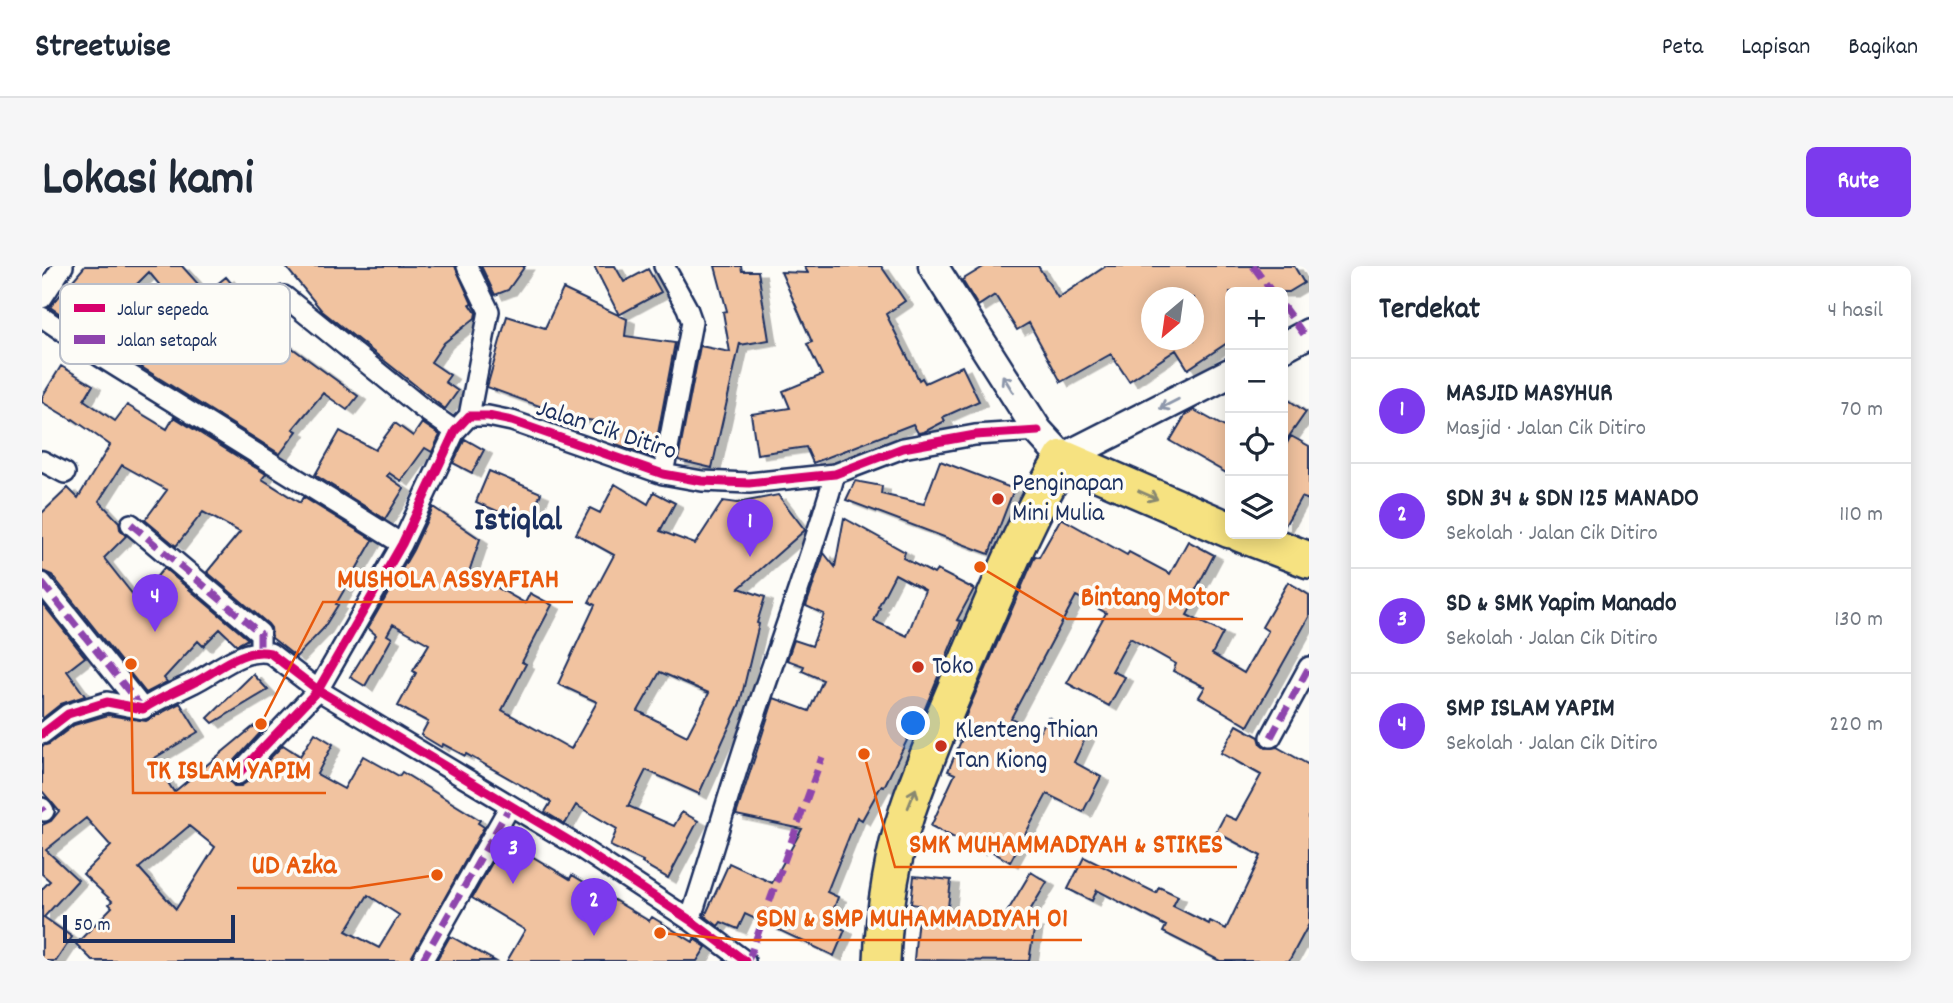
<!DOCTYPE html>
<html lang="id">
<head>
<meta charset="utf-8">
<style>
  :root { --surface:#fff; --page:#f6f6f7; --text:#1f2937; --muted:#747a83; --line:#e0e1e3; --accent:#7c3aed }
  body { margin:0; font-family:Dekko,sans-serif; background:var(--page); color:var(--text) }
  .controls { position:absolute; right:21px; top:21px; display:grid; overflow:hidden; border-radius:10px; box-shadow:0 4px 18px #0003 }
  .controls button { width:63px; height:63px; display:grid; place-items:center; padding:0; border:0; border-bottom:2px solid var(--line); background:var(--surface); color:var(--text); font:35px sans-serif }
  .compass { position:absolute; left:1099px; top:21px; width:63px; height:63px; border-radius:50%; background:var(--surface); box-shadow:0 4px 18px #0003; rotate:209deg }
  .scale { position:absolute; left:21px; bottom:18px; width:172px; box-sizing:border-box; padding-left:7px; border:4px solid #1b2f5e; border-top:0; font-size:19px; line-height:24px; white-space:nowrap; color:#1b2f5e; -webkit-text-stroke:5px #fdfcf7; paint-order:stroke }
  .you { position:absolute; left:872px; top:458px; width:24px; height:24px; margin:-18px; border:5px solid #fff; border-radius:50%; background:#1a73e8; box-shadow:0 0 0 10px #1a73e833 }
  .badge { display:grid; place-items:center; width:46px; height:46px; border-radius:50%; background:var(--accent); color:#fff; font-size:23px; font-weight:700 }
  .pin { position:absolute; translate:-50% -58px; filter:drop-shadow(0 2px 4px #0008) }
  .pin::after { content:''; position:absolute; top:37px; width:24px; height:21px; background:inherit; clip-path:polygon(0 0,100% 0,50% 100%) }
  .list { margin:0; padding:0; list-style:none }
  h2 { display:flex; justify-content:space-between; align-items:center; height:91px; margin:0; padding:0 28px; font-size:30px }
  h2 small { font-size:23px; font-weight:400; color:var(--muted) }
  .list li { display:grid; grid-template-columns:46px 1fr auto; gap:21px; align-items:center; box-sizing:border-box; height:105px; padding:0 28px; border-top:2px solid var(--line) }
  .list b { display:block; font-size:26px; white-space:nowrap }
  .list p { margin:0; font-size:23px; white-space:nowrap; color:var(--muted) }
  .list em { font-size:23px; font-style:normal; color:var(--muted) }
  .icon { flex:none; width:38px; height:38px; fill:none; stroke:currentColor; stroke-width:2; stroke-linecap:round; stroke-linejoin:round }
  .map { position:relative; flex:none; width:1267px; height:695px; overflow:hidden; border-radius:10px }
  header { display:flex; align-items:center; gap:42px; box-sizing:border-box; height:98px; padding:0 35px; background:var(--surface); border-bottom:2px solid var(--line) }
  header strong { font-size:33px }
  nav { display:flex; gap:38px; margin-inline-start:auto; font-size:24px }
  .intro { display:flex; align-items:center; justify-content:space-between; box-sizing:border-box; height:168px; padding:0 42px }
  h1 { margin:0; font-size:49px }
  .button { padding:18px 32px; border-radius:10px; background:var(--accent); color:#fff; font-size:24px; font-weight:700 }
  main { display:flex; gap:42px; padding:0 42px }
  aside { flex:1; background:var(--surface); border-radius:10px; box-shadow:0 4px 18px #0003 }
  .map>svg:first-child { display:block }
  .building { fill:#f1c3a0; stroke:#1b2f5e; stroke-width:2; fill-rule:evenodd; filter:url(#shadow) }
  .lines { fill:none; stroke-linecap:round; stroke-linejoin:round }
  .street-casing { stroke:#1b2f5e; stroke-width:24 }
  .secondary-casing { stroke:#1b2f5e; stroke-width:33 }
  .highway-casing { stroke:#1b2f5e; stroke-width:40 }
  .street { stroke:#fdfcf7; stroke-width:19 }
  .secondary { stroke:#fdfcf7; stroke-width:28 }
  .highway { stroke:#f6e281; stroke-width:35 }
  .quiet { stroke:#8e44ad; stroke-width:7; stroke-dasharray:14 7; stroke-linecap:butt }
  .cycleway-casing { stroke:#fdfcf7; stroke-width:13 }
  .cycleway { stroke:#d6006c; stroke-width:9 }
  .oneway { stroke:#8c96aa }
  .oneway2 { stroke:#888870 }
  .poi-dot { fill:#c8321e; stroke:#fdfcf7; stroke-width:2.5 }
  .labels { text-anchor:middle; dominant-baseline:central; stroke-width:7; stroke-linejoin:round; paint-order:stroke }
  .street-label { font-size:26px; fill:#1b2f5e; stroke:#fdfcf7 }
  .poi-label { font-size:26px; fill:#1b2f5e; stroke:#fdfcf7; text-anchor:start }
  .district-label { font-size:33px; font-weight:bold; fill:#1b2f5e; stroke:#fdfcf7 }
  .key { fill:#fdfcf7; stroke:#b9bec9; stroke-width:2 }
  .key-label { font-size:19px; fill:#1b2f5e }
  .leader { fill:none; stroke:#e8590c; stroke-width:2.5 }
  .callout-dot { fill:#e8590c; stroke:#fdfcf7; stroke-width:2.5 }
  .callout-label { font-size:28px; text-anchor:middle; font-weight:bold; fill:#e8590c; stroke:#fdfcf7; stroke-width:7; stroke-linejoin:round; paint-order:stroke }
</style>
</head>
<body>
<header>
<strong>Streetwise</strong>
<nav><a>Peta</a><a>Lapisan</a><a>Bagikan</a></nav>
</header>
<div class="intro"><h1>Lokasi kami</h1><a class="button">Rute</a></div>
<main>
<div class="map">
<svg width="1267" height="695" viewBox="0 0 1267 695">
  <defs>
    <filter id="shadow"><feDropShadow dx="8" dy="4.5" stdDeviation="0" flood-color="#0004"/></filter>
  </defs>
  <rect width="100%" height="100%" fill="#fdfcf7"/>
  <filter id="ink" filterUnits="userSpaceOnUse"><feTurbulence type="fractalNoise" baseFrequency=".0143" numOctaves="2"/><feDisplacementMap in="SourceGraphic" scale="14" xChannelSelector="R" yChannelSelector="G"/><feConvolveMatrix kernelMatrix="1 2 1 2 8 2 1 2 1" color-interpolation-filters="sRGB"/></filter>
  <g filter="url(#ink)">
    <!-- building -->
    <path class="building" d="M43,0H140L164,27L184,11L215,47L209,52L316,130L305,144L281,127L251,163L255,165L238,188L85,92L129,33L107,6L46,67L8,41Z
      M243,0H413L430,38H428L434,47L433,52L402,77L389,96L408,109L403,116L416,125L403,143L280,45Z
      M439,0H483L466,24L453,29Z
      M552,0H573L582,16L606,3L619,26L577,49Z
      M673,0H699L700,5H716L727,74L698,79V77L670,202L636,194L658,80L688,86L681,46L685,45Z
      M762,0H839L863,35L844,48L877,114L880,112L883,117L920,100L937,135L901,151L903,155L882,166L876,167L871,158L771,197L764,181L715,188L709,148L748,142L741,125L780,109L765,78L770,76L739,6L766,7Z
      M943,0H996L1016,32L1064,0H1252L1262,17L1247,26H1188V75L1146,103L1134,84L1087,115L1069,88L1019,116L987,57L975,64L953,29L936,40L920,14ZM1110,32H1152V74H1110Z
      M521,23L585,53L583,70L633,77L612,189L610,191L574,178L578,159L528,151L445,121L465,50L503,62Z
      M19,100L51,119L42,134L73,155L85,139L125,163L132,151L224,208L220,213L258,237L261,231L331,274L294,338L296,339L281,363L254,391L230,372L229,362L226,358L165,306L198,266L161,246L134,280L103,254L125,224L80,199L57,235L77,256L78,263L84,270L62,292L95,334L122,302L206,373L195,379L178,363L161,380L156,375L122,412L125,416L104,427L10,309L0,305V247L26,222L36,232L68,179L31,153L30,154L0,136V131Z
      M1241,130L1264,146L1241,179Z
      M1152,144L1188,164V209L1128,175L1144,148Z
      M353,157L371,170L380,157L398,169L390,186L383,182L359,215L347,207L345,210L362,222L343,253L273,209L298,165L333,184Z
      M1249,170L1267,180V234L1259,231L1241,263V184Z
      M423,173L442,184L430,207L411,197Z
      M898,195L972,223L947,288L804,234L813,215L840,220L839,228L882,238Z
      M447,205L499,227L486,258L434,236Z
      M573,218L606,238L612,226L633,237L618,265L653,278L681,235L695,237L736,229L763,264L697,322L723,331L715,357L717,358L698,437L657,528L604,504L586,540L632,560L640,546L656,555L626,612L600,597L601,595L568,580L575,563L534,539L523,558L503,546L509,536L424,488L423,490L401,478L399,481L379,469L386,456L356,440L374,407L371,405L387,378L351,358L345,369L350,372L323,420L308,411L334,369L326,362L371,284L391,241L438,273L427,306L483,337L488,327L510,339L480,396L484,398L460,444L529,483L555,436L516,418L553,339L547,336L572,289L534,268L548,242L558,247ZM618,406L667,427L645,470L596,445Z
      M802,252L863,286L861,292L892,308L895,304L932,323L915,354L919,355L875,462H871L842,521L839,520L820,554L815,551L785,626L796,631L787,656L803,664L792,690L703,648L696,663L679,656L676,660L663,650L687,597L730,617L760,563L694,549L732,432L767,445L781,414L760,405L762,400L745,394L752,374L770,380L782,348L764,340L782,287L793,301ZM853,308L883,324L865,370L832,355L838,342L836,341Z
      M1019,252L1085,289L1087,286L1128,308L1146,275L1172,289L1153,325L1157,327L1145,349L1181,367L1170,388L1202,407L1226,365L1220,361L1246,316L1267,329V351L1206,460L1157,431L1163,421L1131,405L1134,398L1088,372L1070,405L1083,411L1067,440L1025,417L1064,347L1034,330L969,452L997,467L1006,451L1044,471L1032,496L1059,511L1041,546L1005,528L968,596L939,579L936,584L889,560L913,508L906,505L919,475L914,473L927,442L993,290L997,291Z
      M0,337L43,391L25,405L43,430L19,438L0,453Z
      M211,408L226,424L171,457L166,452Z
      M138,437L156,466L111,493L132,526L212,460L220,465L184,504L185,512L192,520H199L205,516L241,479L258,490L273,467L291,478L275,508L302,523L321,490L357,510L360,506L438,554L436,557L442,561L368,695H51L34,678L70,641L67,638L70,635L41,608L69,580L44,552L4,584L36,614L2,651L30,671L14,695H0V623L8,615L0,608V559L9,555L17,545L0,525V480L7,478L32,459L66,449L104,455ZM147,560L173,581L134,643L97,602ZM326,629L357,649L337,682L304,665Z
      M1195,459L1217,471L1219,478L1224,482L1235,481L1267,499V658L1247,695H1178L1121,666L1124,660L1055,624L1050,635L1026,623L1042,591L1114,627L1117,621L1136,630L1131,640L1167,658L1168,655L1184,663L1219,590L1174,566L1183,549L1194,554L1219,509L1179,487Z
      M463,574L528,613L530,609L607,655L610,651L651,676L652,673L664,681L655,695H465L483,664L430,632Z
      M989,606L1005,616L981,656L993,658L987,695L872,694L877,639L869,638L872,610L909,614L905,650L951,654V651L961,653Z
      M408,670L453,695H394Z"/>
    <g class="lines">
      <defs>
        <path id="street" d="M425,0L447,45L427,150
          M242,30L380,142L413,165
          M0,32L21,0
          M0,51L59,91L360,278
          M0,195L23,207
          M621,208L650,56L645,42L622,0
          M89,258L218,367V385
          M0,317L101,443
          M0,468L26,448L65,436L101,443C117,432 133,426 151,417C175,406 199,381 228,387L276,424L531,577L648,654L703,695
          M1229,471L1267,401
          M196,508L276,424L360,278L413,165L427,150H446L470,155L621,208L660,215L707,217L793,208L861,182L933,169L996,165
          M0,542L2,545
          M648,654C668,595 684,536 704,476C734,387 767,299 793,208
          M380,695L468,540"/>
        <path id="secondary" d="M891,0L996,165L1021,192L1188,107
          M1241,81L1267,67"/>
        <path id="highway" d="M1199,268L1267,294
          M840,695C842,645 850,591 866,543C886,484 912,427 936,370C962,309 987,248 1021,192L1188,264"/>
      </defs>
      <!-- street casing -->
      <use href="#street" class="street-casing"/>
      <!-- secondary casing -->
      <use href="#secondary" class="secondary-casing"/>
      <!-- highway casing -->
      <use href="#highway" class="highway-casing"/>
      <!-- street -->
      <use href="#street" class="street"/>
      <!-- secondary -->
      <use href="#secondary" class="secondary"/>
      <!-- highway -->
      <use href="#highway" class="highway"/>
      <!-- quiet -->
      <path class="quiet" d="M1211,0L1230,26
        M1241,40L1263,70
        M89,258L218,367V385
        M0,317L101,443
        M1229,471L1267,401
        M0,542L2,545
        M380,695L468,540
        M706,695L780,491"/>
      <defs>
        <path id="cycleway" d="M0,468L26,448L65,436L101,443C117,432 133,426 151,417C175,406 199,381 228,387L276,424L531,577L648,654L703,695
          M196,508L276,424L360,278L413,165L427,150H446L470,155L621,208L660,215L707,217L793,208L861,182L933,169L996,165"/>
      </defs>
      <!-- cycleway casing -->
      <use href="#cycleway" class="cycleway-casing"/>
      <!-- cycleway -->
      <use href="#cycleway" class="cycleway"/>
    </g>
    <!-- one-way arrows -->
    <defs><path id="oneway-shaft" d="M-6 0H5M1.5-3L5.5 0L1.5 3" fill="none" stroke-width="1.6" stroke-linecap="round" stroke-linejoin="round" transform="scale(1.75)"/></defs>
    <g class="oneway">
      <use href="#oneway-shaft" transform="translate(966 118) rotate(-122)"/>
      <use href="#oneway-shaft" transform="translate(1127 138) rotate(153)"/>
    </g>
    <g class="oneway2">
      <use href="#oneway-shaft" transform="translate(1106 229) rotate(24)"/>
      <use href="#oneway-shaft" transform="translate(870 532) rotate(-68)"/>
    </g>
  </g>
  <!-- markers -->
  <g class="poi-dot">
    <circle cx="956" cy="233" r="7"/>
    <circle cx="876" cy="401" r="7"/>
    <circle cx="899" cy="480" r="7"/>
  </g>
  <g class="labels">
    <!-- street labels -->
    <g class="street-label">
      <text transform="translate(564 165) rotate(18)">Jalan Cik Ditiro</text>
    </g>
    <!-- poi labels -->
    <g class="poi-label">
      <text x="970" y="218">Penginapan<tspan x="970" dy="30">Mini Mulia</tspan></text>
      <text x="890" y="401">Toko</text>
      <text x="913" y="465">Klenteng Thian<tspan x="913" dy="30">Tan Kiong</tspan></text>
    </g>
    <!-- district labels -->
    <g class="district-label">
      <text x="476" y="256">Istiqlal</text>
    </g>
  </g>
  <!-- legend -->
  <rect x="18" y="18" width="230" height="80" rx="10" class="key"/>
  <rect x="32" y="38" width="31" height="8" fill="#d6006c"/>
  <rect x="32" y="69" width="31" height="9" fill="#8e44ad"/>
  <g class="key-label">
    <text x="75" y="49">Jalur sepeda</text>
    <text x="75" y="80">Jalan setapak</text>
  </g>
  <!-- callouts -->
  <path class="leader" d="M219 458L281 336H531M938 301L1025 353H1201M89 398L91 527H284M822 488L853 601H1195M395 609L308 622H195M618 667L700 674H1040"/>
  <g class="callout-dot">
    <circle cx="219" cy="458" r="7"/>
    <circle cx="938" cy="301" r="7"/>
    <circle cx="89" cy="398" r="7"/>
    <circle cx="822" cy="488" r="7"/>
    <circle cx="395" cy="609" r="7"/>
    <circle cx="618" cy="667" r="7"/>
  </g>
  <g class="callout-label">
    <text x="406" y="321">MUSHOLA ASSYAFIAH</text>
    <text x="1113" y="339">Bintang Motor</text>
    <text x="187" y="512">TK ISLAM YAPIM</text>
    <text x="1024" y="586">SMK MUHAMMADIYAH &amp; STIKES</text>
    <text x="252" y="607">UD Azka</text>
    <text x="870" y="660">SDN &amp; SMP MUHAMMADIYAH 01</text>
  </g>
</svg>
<div class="controls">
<button>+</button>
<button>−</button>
<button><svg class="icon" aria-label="locate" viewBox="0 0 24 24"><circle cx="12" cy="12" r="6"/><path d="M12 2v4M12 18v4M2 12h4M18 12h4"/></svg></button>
<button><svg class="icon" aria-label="layers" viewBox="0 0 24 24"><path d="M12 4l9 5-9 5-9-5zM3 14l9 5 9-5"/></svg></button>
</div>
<svg class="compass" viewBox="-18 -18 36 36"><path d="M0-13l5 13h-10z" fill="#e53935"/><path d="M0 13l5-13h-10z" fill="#747a83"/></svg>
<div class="scale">50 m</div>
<div class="you"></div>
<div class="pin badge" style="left:708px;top:291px">1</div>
<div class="pin badge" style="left:552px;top:670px">2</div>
<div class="pin badge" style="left:471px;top:618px">3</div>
<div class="pin badge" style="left:113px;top:366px">4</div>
</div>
<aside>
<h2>Terdekat<small>4 hasil</small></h2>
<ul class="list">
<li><span class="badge">1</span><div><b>MASJID MASYHUR</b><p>Masjid · Jalan Cik Ditiro</p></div><em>70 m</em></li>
<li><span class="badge">2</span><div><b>SDN 34 &amp; SDN 125 MANADO</b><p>Sekolah · Jalan Cik Ditiro</p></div><em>110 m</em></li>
<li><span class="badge">3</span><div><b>SD &amp; SMK Yapim Manado</b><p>Sekolah · Jalan Cik Ditiro</p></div><em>130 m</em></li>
<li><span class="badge">4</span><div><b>SMP ISLAM YAPIM</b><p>Sekolah · Jalan Cik Ditiro</p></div><em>220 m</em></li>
</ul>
</aside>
</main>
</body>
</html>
